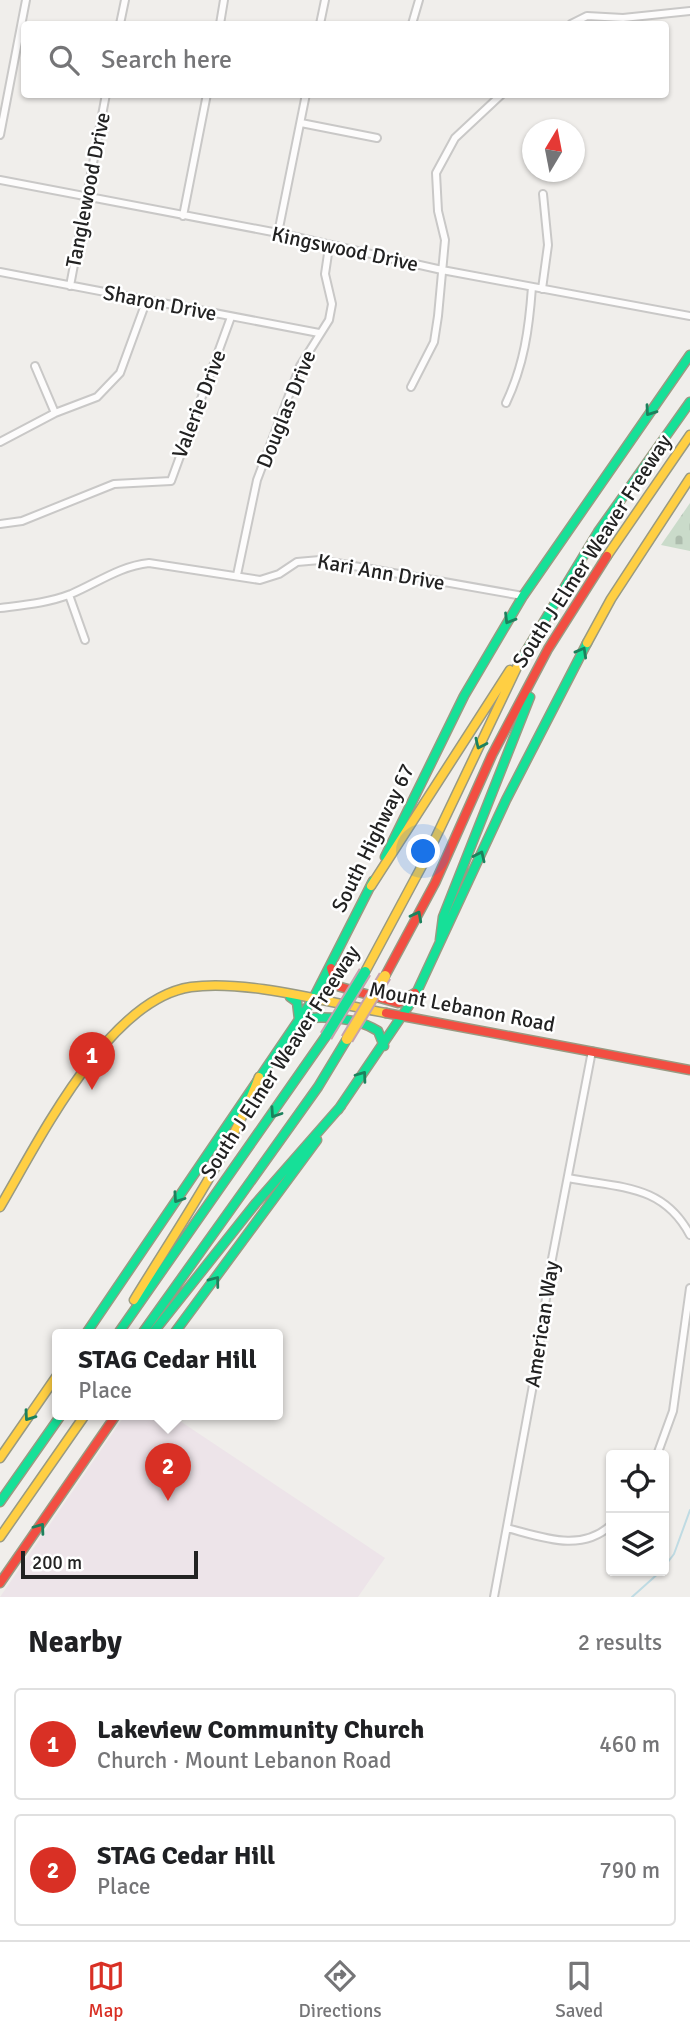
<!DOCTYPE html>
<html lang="en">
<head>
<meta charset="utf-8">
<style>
  :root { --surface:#fff; --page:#f6f6f6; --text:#202124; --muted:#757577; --line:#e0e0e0; --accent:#d93025 }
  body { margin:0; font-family:Signika,sans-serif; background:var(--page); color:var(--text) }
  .controls { position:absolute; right:21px; bottom:21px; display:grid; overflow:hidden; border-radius:7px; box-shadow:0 2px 5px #0004 }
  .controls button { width:63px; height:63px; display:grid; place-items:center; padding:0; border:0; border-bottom:2px solid var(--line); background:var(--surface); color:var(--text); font:35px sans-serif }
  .compass { position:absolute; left:522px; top:119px; width:63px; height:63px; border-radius:50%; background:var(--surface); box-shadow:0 2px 5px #0004; rotate:10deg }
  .scale { position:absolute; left:21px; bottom:18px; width:177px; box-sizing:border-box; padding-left:7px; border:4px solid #222; border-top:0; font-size:19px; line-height:24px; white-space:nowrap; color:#222; -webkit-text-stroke:5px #fff; paint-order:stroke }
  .you { position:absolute; left:424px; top:852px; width:24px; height:24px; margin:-18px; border:5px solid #fff; border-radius:50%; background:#1a73e8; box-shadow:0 0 0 10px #1a73e833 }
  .badge { display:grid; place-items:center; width:46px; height:46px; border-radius:50%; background:var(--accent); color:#fff; font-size:23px; font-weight:700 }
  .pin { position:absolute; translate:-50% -58px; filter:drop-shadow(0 2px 4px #0008) }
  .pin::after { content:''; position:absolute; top:37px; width:24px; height:21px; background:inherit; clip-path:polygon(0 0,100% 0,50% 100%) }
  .popup { position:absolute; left:52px; top:1329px; width:231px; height:91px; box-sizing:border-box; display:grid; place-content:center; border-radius:7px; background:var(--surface); filter:drop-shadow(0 2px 5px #0005); font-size:23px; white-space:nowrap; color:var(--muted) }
  .popup b { font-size:26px; color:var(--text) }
  .popup::after { content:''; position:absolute; left:50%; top:100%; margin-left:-14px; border:14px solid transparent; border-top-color:var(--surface) }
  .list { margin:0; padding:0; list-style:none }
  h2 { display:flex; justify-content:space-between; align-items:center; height:91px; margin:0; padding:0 28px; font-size:30px }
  h2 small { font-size:23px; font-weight:400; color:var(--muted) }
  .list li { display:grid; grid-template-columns:46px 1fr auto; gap:21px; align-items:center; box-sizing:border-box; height:112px; margin:0 14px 14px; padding:0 14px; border:2px solid var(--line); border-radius:7px }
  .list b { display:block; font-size:26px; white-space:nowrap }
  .list p { margin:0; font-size:23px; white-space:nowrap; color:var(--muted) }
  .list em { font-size:23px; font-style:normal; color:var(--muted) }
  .icon { flex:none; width:38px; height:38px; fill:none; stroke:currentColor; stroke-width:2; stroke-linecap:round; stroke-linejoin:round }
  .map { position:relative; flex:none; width:690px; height:1597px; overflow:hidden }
  .search { position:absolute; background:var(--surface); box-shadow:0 2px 5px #0004; left:21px; right:21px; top:21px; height:77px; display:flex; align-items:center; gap:18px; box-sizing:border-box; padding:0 24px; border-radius:7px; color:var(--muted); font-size:26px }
  .sheet { height:343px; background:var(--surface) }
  nav { display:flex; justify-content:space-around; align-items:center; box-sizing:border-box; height:98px; border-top:2px solid var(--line); background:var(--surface); font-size:19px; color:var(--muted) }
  nav a { display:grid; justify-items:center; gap:4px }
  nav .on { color:var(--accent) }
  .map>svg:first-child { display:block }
  .industrial { fill:#ede4e9 }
  .cemetery { fill:url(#cemetery-stones) }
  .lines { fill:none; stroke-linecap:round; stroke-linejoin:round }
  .stream { stroke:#bfdbe3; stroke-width:2 }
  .street-casing { stroke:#c9c8c7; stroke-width:10 }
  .fast-casing { stroke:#999a82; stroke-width:11 }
  .slow-casing { stroke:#999a82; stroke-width:11 }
  .jam-casing { stroke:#999a82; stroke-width:11 }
  .street { stroke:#fdfcfc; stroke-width:6 }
  .fast { stroke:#16e098; stroke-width:8 }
  .slow { stroke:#ffcf43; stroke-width:8 }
  .jam { stroke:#f24e42; stroke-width:8 }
  .fast-bridge-casing { stroke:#c5a2ac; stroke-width:14; stroke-linecap:butt }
  .slow-bridge-casing { stroke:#c5a2ac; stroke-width:14; stroke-linecap:butt }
  .fast-bridge { stroke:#16e098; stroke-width:10 }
  .slow-bridge { stroke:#ffcf43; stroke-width:10 }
  .oneway { stroke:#1c815d }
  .labels { text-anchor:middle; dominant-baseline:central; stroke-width:5; stroke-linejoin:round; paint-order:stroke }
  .street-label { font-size:21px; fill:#222; stroke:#fff }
</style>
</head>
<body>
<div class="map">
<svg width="690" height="1597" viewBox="0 0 690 1597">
  <defs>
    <pattern id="cemetery-stones" width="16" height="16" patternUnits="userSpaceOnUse" patternTransform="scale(1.75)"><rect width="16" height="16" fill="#cadbca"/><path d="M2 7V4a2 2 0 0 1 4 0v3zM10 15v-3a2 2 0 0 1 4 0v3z" fill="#adbcad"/></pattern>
  </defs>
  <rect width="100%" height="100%" fill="#f0eeeb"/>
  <!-- industrial -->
  <path class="industrial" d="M125,1415H171L385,1558L358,1597H0Z"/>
  <!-- cemetery -->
  <path class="cemetery" d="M690,503V551L661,545Z"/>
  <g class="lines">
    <!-- stream -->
    <path class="stream" d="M664,1567L674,1554L690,1510
      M632,1597L661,1571"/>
    <defs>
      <path id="street" d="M120,24L125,0
        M220,24L224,0
        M320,24L325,0
        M412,24L419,0
        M571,24L587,16L623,18L690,11
        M301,123L377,138
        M0,135L26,0
        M0,180L278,233L442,270L690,316
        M183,216L207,94
        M278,233L306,94
        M0,272L319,333
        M70,286L106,94
        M542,289L548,245L543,194
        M35,366L55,413
        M411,387L434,342L438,316L445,240L438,211L436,173L455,138L502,94
        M506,403C524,365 529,329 532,287
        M0,442L55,413L97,397L120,373L146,302
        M0,524L22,521L114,484L171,481L231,317
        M237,575L257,480L300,366L329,320L332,304L325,274L329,247
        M69,595L85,640
        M0,608C24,605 48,603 71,594C97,583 120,566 149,563L260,580L279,574L297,562L320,560L523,596
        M568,1178C620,1188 663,1184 690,1235
        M657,1455L673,1411L690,1288
        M507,1528C542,1537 581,1553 611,1525
        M494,1597L535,1374L551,1264L592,1051"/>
      <path id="fast" d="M520,661L598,532L690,402
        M385,857L464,696L523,596L690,355
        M440,940L443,917L530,697
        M290,997L297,1002L299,1019C324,1016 356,1017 378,1031L384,1046
        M338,1110L414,998L506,800L587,643
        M85,1335L313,999L373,881
        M117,1335L326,1036
        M141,1335L318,1087L347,1039
        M151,1335L256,1203L341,1106
        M173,1335L317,1140
        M0,1502L61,1415"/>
      <path id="slow" d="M607,556L690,435
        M587,643L611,599L690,478
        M371,886L510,670
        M365,972L424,862L520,661
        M0,1207C39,1141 108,999 191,987C246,979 330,1003 386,1013
        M134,1300C176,1231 231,1152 259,1077
        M0,1458L58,1374
        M0,1537L85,1415"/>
      <path id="jam" d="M331,968L337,986L398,1003L415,993
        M385,976L435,883L492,755L548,649L607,556
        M386,1013L690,1070
        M0,1583L116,1415"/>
    </defs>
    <!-- street casing -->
    <use href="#street" class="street-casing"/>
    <!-- fast casing -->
    <use href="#fast" class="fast-casing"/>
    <!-- slow casing -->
    <use href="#slow" class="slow-casing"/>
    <!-- jam casing -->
    <use href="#jam" class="jam-casing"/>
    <!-- street -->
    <use href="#street" class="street"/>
    <!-- fast -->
    <use href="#fast" class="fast"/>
    <!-- slow -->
    <use href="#slow" class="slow"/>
    <!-- jam -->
    <use href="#jam" class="jam"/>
    <defs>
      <path id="fast-bridge" d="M326,1036L365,972"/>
      <path id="slow-bridge" d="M347,1039L385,976"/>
    </defs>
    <!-- fast-bridge casing -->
    <use href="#fast-bridge" class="fast-bridge-casing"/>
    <!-- slow-bridge casing -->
    <use href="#slow-bridge" class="slow-bridge-casing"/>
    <!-- fast-bridge -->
    <use href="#fast-bridge" class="fast-bridge"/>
    <!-- slow-bridge -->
    <use href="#slow-bridge" class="slow-bridge"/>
  </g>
  <!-- one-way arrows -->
  <defs><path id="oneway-chevron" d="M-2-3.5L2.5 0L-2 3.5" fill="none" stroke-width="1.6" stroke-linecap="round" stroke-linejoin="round" transform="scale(1.75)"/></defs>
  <g class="oneway">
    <use href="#oneway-chevron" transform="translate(650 411) rotate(125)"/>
    <use href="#oneway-chevron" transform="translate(509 619) rotate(121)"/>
    <use href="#oneway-chevron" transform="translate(582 652) rotate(-61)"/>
    <use href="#oneway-chevron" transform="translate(480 744) rotate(115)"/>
    <use href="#oneway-chevron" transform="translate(480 856) rotate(-65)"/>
    <use href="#oneway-chevron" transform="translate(417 916) rotate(-62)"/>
    <use href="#oneway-chevron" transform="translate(362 1076) rotate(-54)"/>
    <use href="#oneway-chevron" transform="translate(275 1113) rotate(124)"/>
    <use href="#oneway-chevron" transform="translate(178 1198) rotate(124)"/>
    <use href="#oneway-chevron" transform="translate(215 1281) rotate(-53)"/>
    <use href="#oneway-chevron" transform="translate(29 1416) rotate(125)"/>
    <use href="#oneway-chevron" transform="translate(40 1528) rotate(-54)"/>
  </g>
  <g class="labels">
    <!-- street labels -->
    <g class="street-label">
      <text transform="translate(88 190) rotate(-79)">Tanglewood Drive</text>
      <text transform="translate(345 249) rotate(12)">Kingswood Drive</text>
      <text transform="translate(160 303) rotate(11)">Sharon Drive</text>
      <text transform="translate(199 404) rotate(-69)">Valerie Drive</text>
      <text transform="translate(286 409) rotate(-68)">Douglas Drive</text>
      <text transform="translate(592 551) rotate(-57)">South J Elmer Weaver Freeway</text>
      <text transform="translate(381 572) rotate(10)">Kari Ann Drive</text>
      <text transform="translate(373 838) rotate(-64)">South Highway 67</text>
      <text transform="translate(462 1007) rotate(11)">Mount Lebanon Road</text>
      <text transform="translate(280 1062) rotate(-57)">South J Elmer Weaver Freeway</text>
      <text transform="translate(542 1324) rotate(-81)">American Way</text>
    </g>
  </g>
</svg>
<div class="controls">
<button><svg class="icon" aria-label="locate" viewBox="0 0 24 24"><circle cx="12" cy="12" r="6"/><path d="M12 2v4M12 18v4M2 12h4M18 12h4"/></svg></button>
<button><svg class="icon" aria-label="layers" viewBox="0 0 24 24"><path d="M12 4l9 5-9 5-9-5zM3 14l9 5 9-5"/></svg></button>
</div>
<svg class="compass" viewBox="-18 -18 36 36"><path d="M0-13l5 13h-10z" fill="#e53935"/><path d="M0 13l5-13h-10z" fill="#757577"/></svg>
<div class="scale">200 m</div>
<div class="you"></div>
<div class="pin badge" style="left:92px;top:1090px">1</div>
<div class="pin badge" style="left:168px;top:1501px">2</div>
<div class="popup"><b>STAG Cedar Hill</b>Place</div>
<div class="search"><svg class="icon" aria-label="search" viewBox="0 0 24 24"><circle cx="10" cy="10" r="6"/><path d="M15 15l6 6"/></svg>Search here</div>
</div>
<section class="sheet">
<h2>Nearby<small>2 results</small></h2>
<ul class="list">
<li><span class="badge">1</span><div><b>Lakeview Community Church</b><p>Church · Mount Lebanon Road</p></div><em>460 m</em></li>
<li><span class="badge">2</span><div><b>STAG Cedar Hill</b><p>Place</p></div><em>790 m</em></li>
</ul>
</section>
<nav>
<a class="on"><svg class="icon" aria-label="map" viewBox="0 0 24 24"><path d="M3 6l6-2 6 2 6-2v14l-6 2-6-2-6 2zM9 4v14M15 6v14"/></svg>Map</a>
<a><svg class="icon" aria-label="directions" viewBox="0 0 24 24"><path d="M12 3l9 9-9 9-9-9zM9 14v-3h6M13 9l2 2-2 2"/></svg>Directions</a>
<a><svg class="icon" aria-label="saved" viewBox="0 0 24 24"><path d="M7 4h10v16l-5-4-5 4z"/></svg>Saved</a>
</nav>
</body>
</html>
